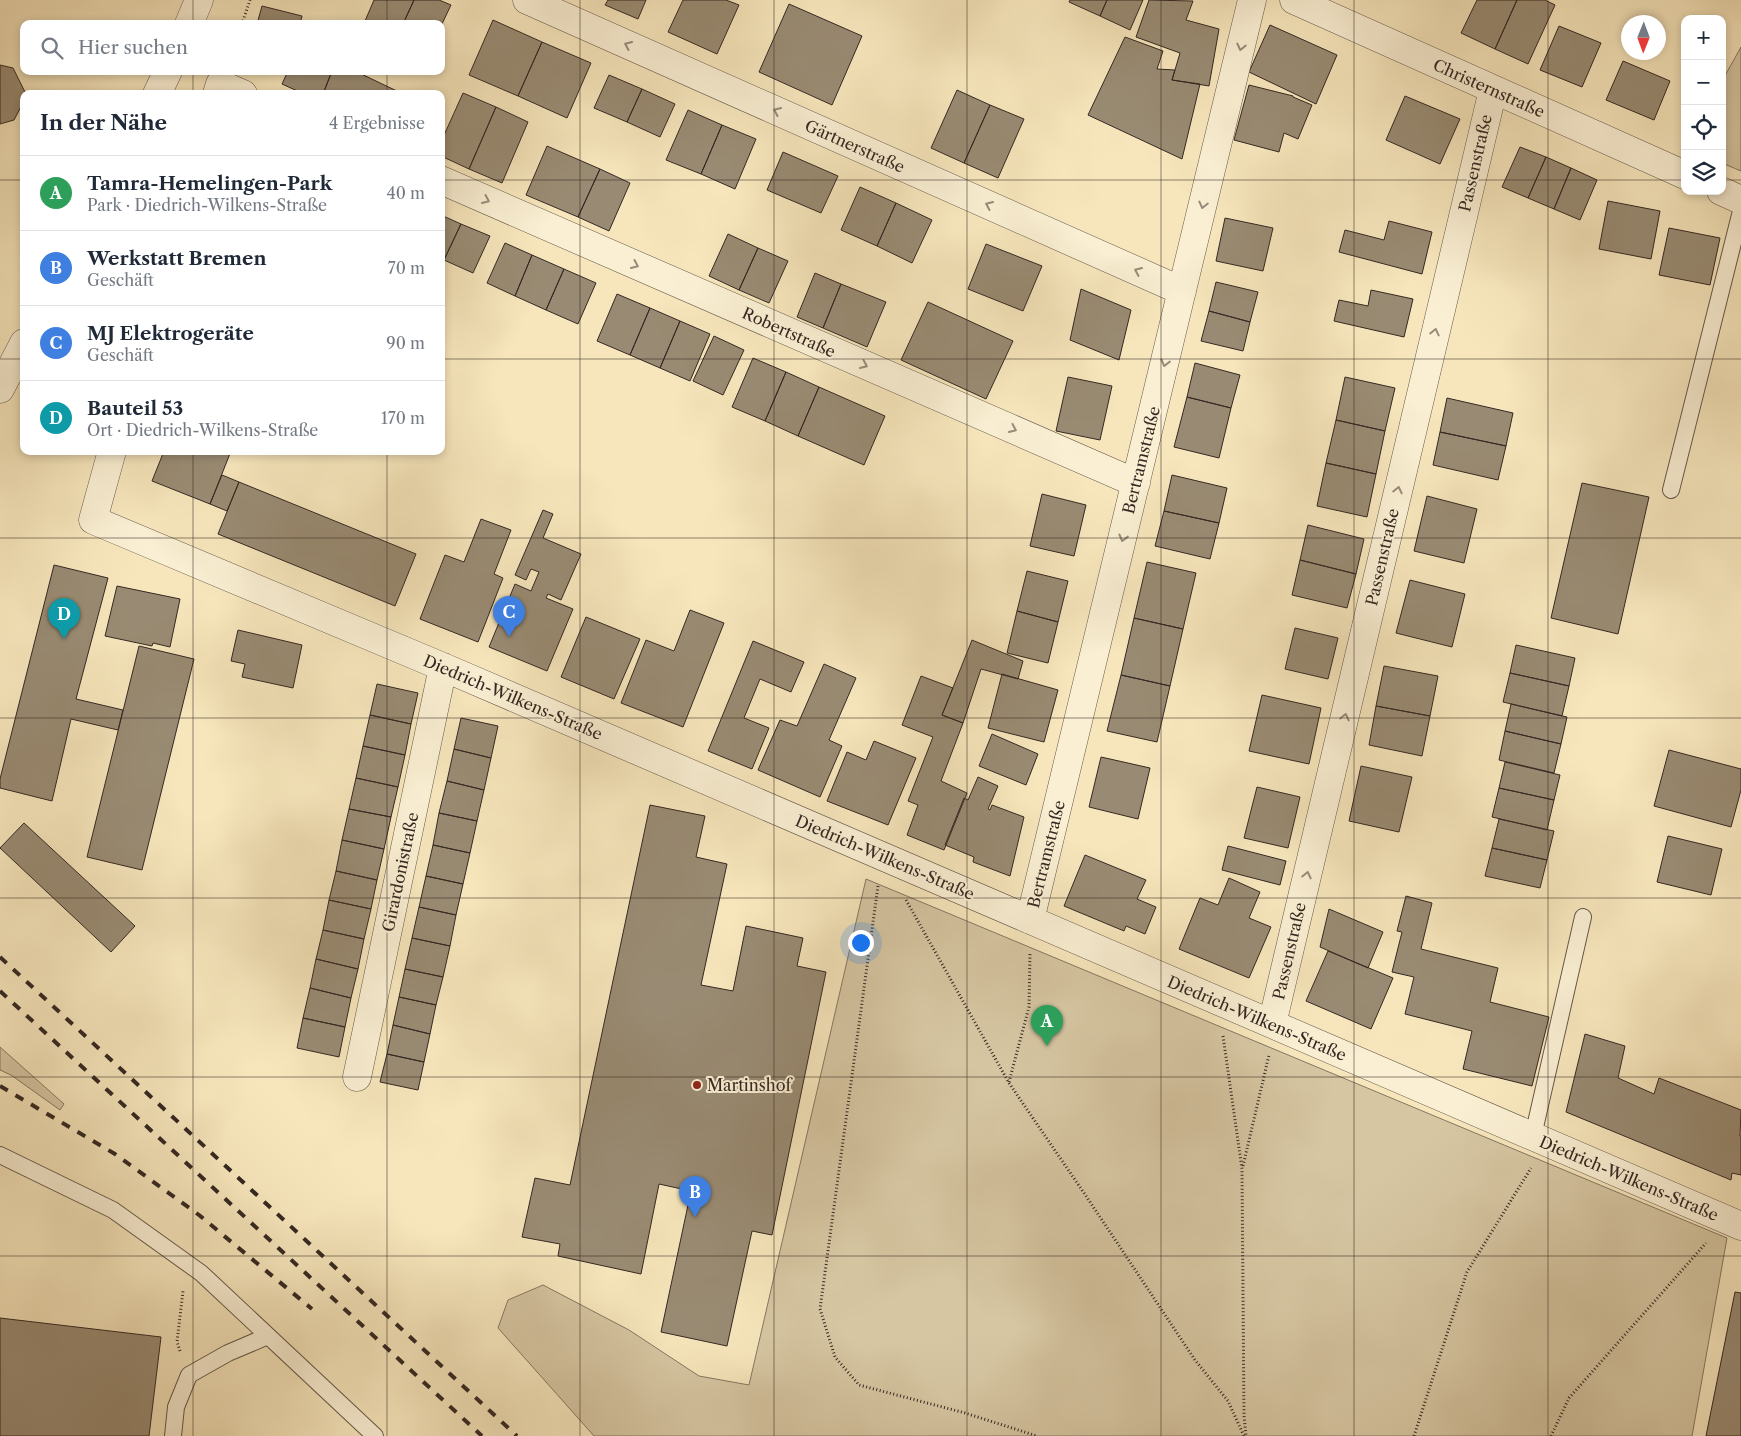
<!DOCTYPE html>
<html lang="de">
<head>
<meta charset="utf-8">
<style>
  :root { --surface:#fff; --page:#f2f2f3; --text:#1f2937; --muted:#747a83; --line:#e0e1e3; --accent:#0f766e }
  body { margin:0; font-family:"Libre Caslon Text",serif; background:var(--page); color:var(--text) }
  .controls { position:absolute; right:15px; top:15px; display:grid; overflow:hidden; border-radius:10px; box-shadow:0 2px 8px #0003 }
  .controls button { width:45px; height:45px; display:grid; place-items:center; padding:0; border:0; border-bottom:1px solid var(--line); background:var(--surface); color:var(--text); font:25px sans-serif }
  .compass { position:absolute; left:1621px; top:15px; width:45px; height:45px; border-radius:50%; background:var(--surface); box-shadow:0 2px 8px #0003; rotate:181deg }
  .you { position:absolute; left:860px; top:942px; width:18px; height:18px; margin:-12px; border:4px solid #fff; border-radius:50%; background:#1a73e8; box-shadow:0 0 0 8px #1a73e833 }
  .badge { display:grid; place-items:center; width:32px; height:32px; border-radius:50%; background:var(--accent); color:#fff; font-size:16px; font-weight:700 }
  .pin { position:absolute; translate:-50% -41px; filter:drop-shadow(0 1px 2px #0008) }
  .pin::after { content:''; position:absolute; top:26px; width:18px; height:15px; background:inherit; clip-path:polygon(0 0,100% 0,50% 100%) }
  .list { margin:0; padding:0; list-style:none }
  h2 { display:flex; justify-content:space-between; align-items:center; height:65px; margin:0; padding:0 20px; font-size:21px }
  h2 small { font-size:16px; font-weight:400; color:var(--muted) }
  .list li { display:grid; grid-template-columns:32px 1fr auto; gap:15px; align-items:center; box-sizing:border-box; height:75px; padding:0 20px; border-top:1px solid var(--line) }
  .list b { display:block; font-size:19px; white-space:nowrap }
  .list p { margin:0; font-size:16px; white-space:nowrap; color:var(--muted) }
  .list em { font-size:16px; font-style:normal; color:var(--muted) }
  .icon { flex:none; width:28px; height:28px; fill:none; stroke:currentColor; stroke-width:2; stroke-linecap:round; stroke-linejoin:round }
  .map { position:relative; flex:none; width:1741px; height:1436px; overflow:hidden }
  .search { position:absolute; background:var(--surface); box-shadow:0 2px 8px #0003; left:20px; top:20px; width:425px; height:55px; display:flex; align-items:center; gap:12px; box-sizing:border-box; padding:0 18px; border-radius:10px; color:var(--muted); font-size:19px }
  .panel { position:absolute; background:var(--surface); box-shadow:0 2px 8px #0003; left:20px; top:90px; width:425px; height:365px; border-radius:10px }
  .map>svg:first-child { display:block }
  .green { fill:#d6c6a2; stroke:#857762 }
  .building { fill:#998b73; stroke:#342823 }
  .lines { fill:none; stroke-linecap:round; stroke-linejoin:round }
  .service-casing { stroke:#655849; stroke-width:18 }
  .minor-casing { stroke:#655849; stroke-width:29 }
  .tertiary-casing { stroke:#655849; stroke-width:29 }
  .path { stroke:#342823; stroke-width:3; stroke-dasharray:1 2.5; stroke-linecap:butt }
  .service { stroke:#faefd3; stroke-width:16 }
  .minor { stroke:#faefd3; stroke-width:28 }
  .tertiary { stroke:#faefd3; stroke-width:28 }
  .rail { stroke:#342823; stroke-width:4; stroke-dasharray:9 9; stroke-linecap:butt }
  .oneway { stroke:#978c7b }
  .grid { fill:none; stroke:#342823; stroke-width:1; stroke-opacity:0.55 }
  .poi-dot { fill:#8f2418; stroke:#faefd3; stroke-width:2 }
  .labels { text-anchor:middle; dominant-baseline:central; stroke-width:4; stroke-linejoin:round; paint-order:stroke }
  .street-label { font-size:16px; fill:#342823; stroke:#faefd3 }
  .poi-label { font-size:16px; fill:#342823; stroke:#faefd3; text-anchor:start }
</style>
</head>
<body>
<div class="map">
<svg width="1741" height="1436" viewBox="0 0 1741 1436">
  <rect width="100%" height="100%" fill="#f7e6bc"/>
  <filter id="stains"><feTurbulence type="fractalNoise" baseFrequency=".004" numOctaves="4"/><feColorMatrix values="0 0 0 0 .2 0 0 0 0 .09 0 0 0 0 .02 0 0 0 .5 -.17"/></filter>
  <radialGradient id="worn" r=".72"><stop offset=".6" stop-color="#630" stop-opacity="0"/><stop offset="1" stop-color="#630" stop-opacity=".3"/></radialGradient>
  <!-- green -->
  <path class="green" d="M1741,47V171L1722,163V81Z
    M866,879L1727,1238L1692,1436H594L498,1328L508,1300L543,1285L629,1330L699,1376L749,1385Z
    M0,1047L64,1104L60,1110L11,1075L0,1070Z"/>
  <!-- building -->
  <path class="building" d="M374,0H414L403,24H370L365,21Z
    M414,0H439L451,5L441,26V24H403Z
    M608,0H646L638,19L605,5Z
    M683,0H726L739,5L717,54L668,32Z
    M1070,0H1107L1100,16L1069,2Z
    M1107,0H1143L1130,30L1100,16Z
    M1149,0L1193,1L1186,20L1219,29L1209,86L1172,80L1180,53L1136,37Z
    M1477,0H1517L1495,49L1461,33Z
    M1517,0H1545L1555,5L1528,64L1495,49Z
    M789,4L862,36L832,105L759,72Z
    M262,6L302,16L300,24H257Z
    M493,20L542,42L518,96L469,75Z
    M1270,25L1337,55L1316,104L1249,72Z
    M1559,26L1601,43L1582,87L1540,70Z
    M1125,37L1163,51L1157,69L1175,70L1172,80L1200,84L1182,159L1088,115Z
    M542,42L591,63L567,118L518,96Z
    M1623,61L1670,81L1654,120L1606,100Z
    M0,65L13,68L26,94H24V101L14,120L0,124Z
    M288,71H332L323,94H304L282,84Z
    M332,71H355L399,92L398,94H323Z
    M609,75L642,89L627,122L594,108Z
    M1249,85L1293,96V97L1312,105L1298,139L1284,133L1279,152L1234,140Z
    M642,89L675,104L660,137L627,122Z
    M957,90L990,105L964,163L931,148Z
    M463,93L496,107L469,169L441,156V142Z
    M1405,96L1460,119L1440,164L1386,140Z
    M990,105L1024,119L998,178L964,163Z
    M496,107L528,122L502,183L469,169Z
    M688,110L722,125L701,174L666,160Z
    M722,125L756,139L735,189L701,174Z
    M547,146L600,169L578,217L526,195Z
    M1520,147L1546,157L1528,198L1502,187Z
    M783,152L838,176L821,213L767,190Z
    M1546,157L1571,168L1554,209L1528,198Z
    M1571,168L1597,180L1580,220L1554,209Z
    M600,169L630,183L609,231L578,217Z
    M860,187L896,203L877,246L841,230Z
    M1608,201L1660,211L1651,259L1599,249Z
    M896,203L932,220L912,263L877,246Z
    M441,215L461,224L444,260L441,259Z
    M1225,218L1273,228L1263,271L1216,261Z
    M1389,221L1432,232L1422,274L1339,252L1345,230L1384,240Z
    M461,224L490,236L473,273L444,260Z
    M1669,228L1720,238L1710,285L1659,275Z
    M728,234L758,248L739,290L709,276Z
    M505,243L532,255L515,296L487,283Z
    M986,244L1042,266L1023,311L968,289Z
    M758,248L788,261L769,303L739,290Z
    M532,255L564,269L546,310L515,296Z
    M564,269L596,283L578,324L546,310Z
    M815,273L841,284L823,328L797,317Z
    M1216,282L1258,292L1250,322L1209,311Z
    M841,284L886,302L867,347L823,328Z
    M1081,289L1131,310L1119,360L1070,340Z
    M1371,290L1413,299L1404,337L1334,321L1339,300L1368,306Z
    M617,294L650,308L630,355L597,341Z
    M928,302L1013,341L986,399L901,360Z
    M650,308L680,321L660,368L630,355Z
    M1209,311L1250,322L1243,351L1201,341Z
    M680,321L710,334L690,381L660,368Z
    M714,336L744,350L723,395L693,381Z
    M753,358L786,372L765,421L732,407Z
    M1195,363L1240,375L1231,408L1187,397Z
    M786,372L819,387L798,436L765,421Z
    M1068,377L1112,386L1100,440L1056,431Z
    M1345,377L1395,388L1385,431L1336,420Z
    M819,387L885,416L864,465L798,436Z
    M1187,397L1231,408L1219,458L1174,447Z
    M1447,398L1513,413L1506,446L1440,432Z
    M1336,420L1385,431L1376,474L1326,463Z
    M1440,432L1506,446L1498,480L1433,465Z
    M164,451H231L210,504L152,481Z
    M1326,463L1376,474L1367,517L1317,506Z
    M222,475L239,482L227,511L210,504Z
    M1172,475L1227,488L1219,523L1164,511Z
    M239,482L416,554L395,606L218,534Z
    M1582,483L1649,497L1618,634L1551,618Z
    M1042,494L1086,505L1074,556L1030,546Z
    M1427,496L1477,509L1464,563L1414,551Z
    M543,510L553,514L543,538L581,554L561,600L548,594L546,598L573,609L547,671L489,647L515,584L531,591L539,572L531,569L526,580L515,575Z
    M1164,511L1219,523L1210,559L1155,546Z
    M481,519L511,530L494,574L503,578L478,642L420,619L445,555L464,562Z
    M1308,525L1364,539L1356,574L1300,560Z
    M1300,560L1356,574L1347,608L1292,595Z
    M1147,562L1196,573L1183,629L1134,618Z
    M54,565L108,578L76,699L123,710L118,730L71,719L52,801L0,788V779Z
    M1027,571L1068,581L1058,622L1017,611Z
    M1410,580L1465,594L1452,647L1396,633Z
    M117,586L180,599L170,647L153,643L152,646L105,636Z
    M690,610L724,623L683,727L621,703L646,640L674,651Z
    M1017,611L1058,622L1048,663L1007,653Z
    M586,617L640,639L614,699L561,677Z
    M1134,618L1183,629L1170,686L1121,675Z
    M1295,628L1338,638L1328,679L1285,669Z
    M238,630L302,645L293,688L242,677L245,664L231,661Z
    M972,640L1023,661L1018,679L981,669L963,723L942,715Z
    M753,641L804,662L791,692L760,679L744,718L769,728L752,769L708,751Z
    M1516,645L1575,658L1569,686L1510,673Z
    M139,646L194,659L142,870L87,857Z
    M824,664L856,678L829,740L842,746L820,797L758,770L780,720L797,726Z
    M1384,666L1438,676L1430,716L1376,706Z
    M1510,673L1569,686L1562,716L1503,702Z
    M1002,674L1058,690L1044,742L988,728Z
    M1121,675L1170,686L1157,742L1107,731Z
    M921,676L953,688L942,715L963,723L941,781L967,793L944,850L907,835L918,805L908,801L933,737L902,725Z
    M377,684L418,693L411,724L370,715Z
    M1262,695L1321,708L1309,764L1249,751Z
    M1511,704L1567,717L1561,744L1505,731Z
    M1376,706L1430,716L1422,756L1369,745Z
    M370,715L411,724L405,755L363,746Z
    M461,718L498,726L491,758L454,749Z
    M1505,731L1561,744L1554,773L1499,760Z
    M992,734L1038,754L1026,785L979,766Z
    M874,741L916,758L888,825L827,801L847,752L866,760Z
    M363,746L405,755L398,787L356,778Z
    M454,749L491,758L484,790L447,781Z
    M1669,750L1741,769V790L1731,827L1654,806Z
    M1101,757L1150,768L1138,819L1089,807Z
    M1505,762L1560,775L1554,800L1499,788Z
    M1361,766L1412,777L1399,832L1349,821Z
    M978,777L998,786L988,809L990,810L992,805L1024,817L1010,876L973,862L974,857L945,845L964,798L968,800Z
    M356,778L398,787L391,817L349,809Z
    M447,781L484,790L477,821L439,813Z
    M1257,787L1300,797L1288,848L1244,838Z
    M1499,788L1554,800L1547,830L1492,817Z
    M650,805L705,816L696,857L727,864L701,985L733,991L746,926L803,938L797,966L826,972L772,1235L752,1231L727,1346L661,1332L691,1191L659,1184L641,1274L558,1256L560,1244L522,1237L535,1178L570,1185Z
    M349,809L391,817L384,849L342,840Z
    M439,813L477,821L470,853L433,845Z
    M1499,819L1554,831L1547,860L1492,848Z
    M24,823L135,926L111,952L0,848Z
    M1668,836L1722,849L1711,895L1657,882Z
    M342,840L384,849L377,880L336,871Z
    M433,845L470,853L463,884L426,876Z
    M1228,846L1286,861L1280,885L1222,870Z
    M1492,848L1547,860L1540,888L1485,876Z
    M1085,855L1146,880L1137,899L1156,907L1145,934L1126,926L1124,931L1064,906Z
    M336,871L377,880L371,909L329,900Z
    M426,876L463,884L456,915L419,907Z
    M1229,878L1260,892L1249,918L1271,927L1249,978L1179,949L1200,898L1218,905Z
    M1406,896L1432,903L1421,949L1498,968L1490,1002L1549,1017L1532,1086L1463,1069L1472,1031L1405,1014L1414,977L1392,972L1402,932L1397,931Z
    M329,900L371,909L364,939L323,930Z
    M419,907L456,915L450,946L412,938Z
    M1329,909L1383,932L1368,968L1320,947Z
    M323,930L364,939L358,969L316,959Z
    M412,938L450,946L443,977L405,969Z
    M1328,951L1393,978L1371,1029L1306,1001Z
    M316,959L358,969L351,998L310,988Z
    M405,969L443,977L436,1005L399,997Z
    M310,988L351,998L345,1027L303,1018Z
    M399,997L436,1005L430,1034L393,1025Z
    M303,1018L345,1027L339,1057L297,1048Z
    M393,1025L430,1034L424,1062L387,1054Z
    M1585,1034L1625,1046L1618,1078L1654,1094L1659,1078L1741,1110L1740,1136H1741V1175L1732,1173L1731,1180L1566,1112Z
    M387,1054L424,1062L418,1090L380,1082Z
    M1735,1292L1741,1293V1436H1706Z
    M0,1318L161,1337L149,1436H0Z"/>
  <g class="lines">
    <defs>
      <path id="service" d="M1671,490L1741,211
        M1533,1136L1583,917
        M0,1155L113,1210L201,1273L375,1436
        M173,1436L176,1407L189,1375L228,1353L268,1336"/>
      <path id="minor" d="M527,0L1182,291
        M217,94L220,84L243,94
        M441,180L1136,483
        M112,451L93,520L443,667L1741,1226
        M1030,920L1252,0
        M1272,1024L1493,90
        M357,1077L443,667"/>
      <path id="tertiary" d="M1294,0L1685,175
        M189,24L199,0
        M157,94L168,71
        M1721,191L1741,200
        M0,389L24,343"/>
    </defs>
    <!-- service casing -->
    <use href="#service" class="service-casing"/>
    <!-- minor casing -->
    <use href="#minor" class="minor-casing"/>
    <!-- tertiary casing -->
    <use href="#tertiary" class="tertiary-casing"/>
    <!-- path -->
    <path class="path" d="M242,24L250,0
      M878,886L820,1309L835,1357L859,1385L965,1413L1037,1436
      M906,900L1009,1083L1084,1193L1195,1360L1228,1401L1244,1436
      M1223,1036L1242,1169L1244,1416L1246,1436
      M1009,1082L1029,1007L1030,954
      M1243,1166L1269,1055
      M180,1351L177,1342L183,1291
      M1414,1436L1467,1272L1531,1168
      M1551,1436L1569,1398L1706,1243"/>
    <!-- service -->
    <use href="#service" class="service"/>
    <!-- minor -->
    <use href="#minor" class="minor"/>
    <!-- tertiary -->
    <use href="#tertiary" class="tertiary"/>
    <!-- rail -->
    <path class="rail" d="M0,957L517,1436
      M0,991L482,1436
      M0,1086L115,1154L199,1215L312,1309"/>
  </g>
  <!-- one-way arrows -->
  <defs><path id="oneway-chevron" d="M-2-3.5L2.5 0L-2 3.5" fill="none" stroke-width="1.6" stroke-linecap="round" stroke-linejoin="round" transform="scale(1.25)"/></defs>
  <g class="oneway">
    <use href="#oneway-chevron" transform="translate(628 45) rotate(-156)"/>
    <use href="#oneway-chevron" transform="translate(1241 47) rotate(103)"/>
    <use href="#oneway-chevron" transform="translate(777 111) rotate(-156)"/>
    <use href="#oneway-chevron" transform="translate(486 200) rotate(24)"/>
    <use href="#oneway-chevron" transform="translate(989 205) rotate(-156)"/>
    <use href="#oneway-chevron" transform="translate(1203 205) rotate(103)"/>
    <use href="#oneway-chevron" transform="translate(635 265) rotate(24)"/>
    <use href="#oneway-chevron" transform="translate(1138 271) rotate(-156)"/>
    <use href="#oneway-chevron" transform="translate(1435 332) rotate(-77)"/>
    <use href="#oneway-chevron" transform="translate(1165 363) rotate(104)"/>
    <use href="#oneway-chevron" transform="translate(864 365) rotate(24)"/>
    <use href="#oneway-chevron" transform="translate(1013 429) rotate(24)"/>
    <use href="#oneway-chevron" transform="translate(1398 490) rotate(-77)"/>
    <use href="#oneway-chevron" transform="translate(1123 538) rotate(104)"/>
    <use href="#oneway-chevron" transform="translate(1345 717) rotate(-77)"/>
    <use href="#oneway-chevron" transform="translate(1307 875) rotate(-77)"/>
  </g>
  <!-- grid -->
  <path class="grid" d="M193,0V24M387,0V24M580,0V1436M774,0V1436M967,0V1436M1161,0V1436M1354,0V1436M1548,0V1436M193,71V94M387,71V94M0,180H24M441,180H1685M1722,180H1741M0,359H24M441,359H1741M193,451V1436M387,451V1436M0,538H1741M0,718H1741M0,898H1741M0,1077H1741M0,1256H1741"/>
  <!-- markers -->
  <circle class="poi-dot" cx="697" cy="1085" r="5"/>
  <g class="labels">
    <!-- street labels -->
    <g class="street-label">
      <text transform="translate(1489 88) rotate(24)">Christernstraße</text>
      <text transform="translate(855 146) rotate(24)">Gärtnerstraße</text>
      <text transform="translate(1475 163) rotate(-77)">Passenstraße</text>
      <text transform="translate(789 332) rotate(24)">Robertstraße</text>
      <text transform="translate(1141 460) rotate(-76)">Bertramstraße</text>
      <text transform="translate(1382 557) rotate(-77)">Passenstraße</text>
      <text transform="translate(513 697) rotate(23)">Diedrich-Wilkens-Straße</text>
      <text transform="translate(1046 854) rotate(-76)">Bertramstraße</text>
      <text transform="translate(885 857) rotate(23)">Diedrich-Wilkens-Straße</text>
      <text transform="translate(400 872) rotate(-78)">Girardonistraße</text>
      <text transform="translate(1289 951) rotate(-77)">Passenstraße</text>
      <text transform="translate(1257 1018) rotate(23)">Diedrich-Wilkens-Straße</text>
      <text transform="translate(1629 1178) rotate(23)">Diedrich-Wilkens-Straße</text>
    </g>
    <!-- poi labels -->
    <g class="poi-label">
      <text x="707" y="1085">Martinshof</text>
    </g>
  </g>
  <rect width="100%" height="100%" filter="url(#stains)"/>
  <rect width="100%" height="100%" fill="url(#worn)"/>
</svg>
<div class="controls">
<button>+</button>
<button>−</button>
<button><svg class="icon" aria-label="locate" viewBox="0 0 24 24"><circle cx="12" cy="12" r="6"/><path d="M12 2v4M12 18v4M2 12h4M18 12h4"/></svg></button>
<button><svg class="icon" aria-label="layers" viewBox="0 0 24 24"><path d="M12 4l9 5-9 5-9-5zM3 14l9 5 9-5"/></svg></button>
</div>
<svg class="compass" viewBox="-18 -18 36 36"><path d="M0-13l5 13h-10z" fill="#e53935"/><path d="M0 13l5-13h-10z" fill="#747a83"/></svg>
<div class="you"></div>
<div class="pin badge" style="left:1047px;top:1046px;background:#2e9e5b">A</div>
<div class="pin badge" style="left:695px;top:1217px;background:#3f7fe0">B</div>
<div class="pin badge" style="left:509px;top:637px;background:#3f7fe0">C</div>
<div class="pin badge" style="left:64px;top:639px;background:#0f9aa8">D</div>
<div class="search"><svg class="icon" aria-label="search" viewBox="0 0 24 24"><circle cx="10" cy="10" r="6"/><path d="M15 15l6 6"/></svg>Hier suchen</div>
<section class="panel">
<h2>In der Nähe<small>4 Ergebnisse</small></h2>
<ul class="list">
<li><span class="badge" style="background:#2e9e5b">A</span><div><b>Tamra-Hemelingen-Park</b><p>Park · Diedrich-Wilkens-Straße</p></div><em>40 m</em></li>
<li><span class="badge" style="background:#3f7fe0">B</span><div><b>Werkstatt Bremen</b><p>Geschäft</p></div><em>70 m</em></li>
<li><span class="badge" style="background:#3f7fe0">C</span><div><b>MJ Elektrogeräte</b><p>Geschäft</p></div><em>90 m</em></li>
<li><span class="badge" style="background:#0f9aa8">D</span><div><b>Bauteil 53</b><p>Ort · Diedrich-Wilkens-Straße</p></div><em>170 m</em></li>
</ul>
</section>
</div>
</body>
</html>
